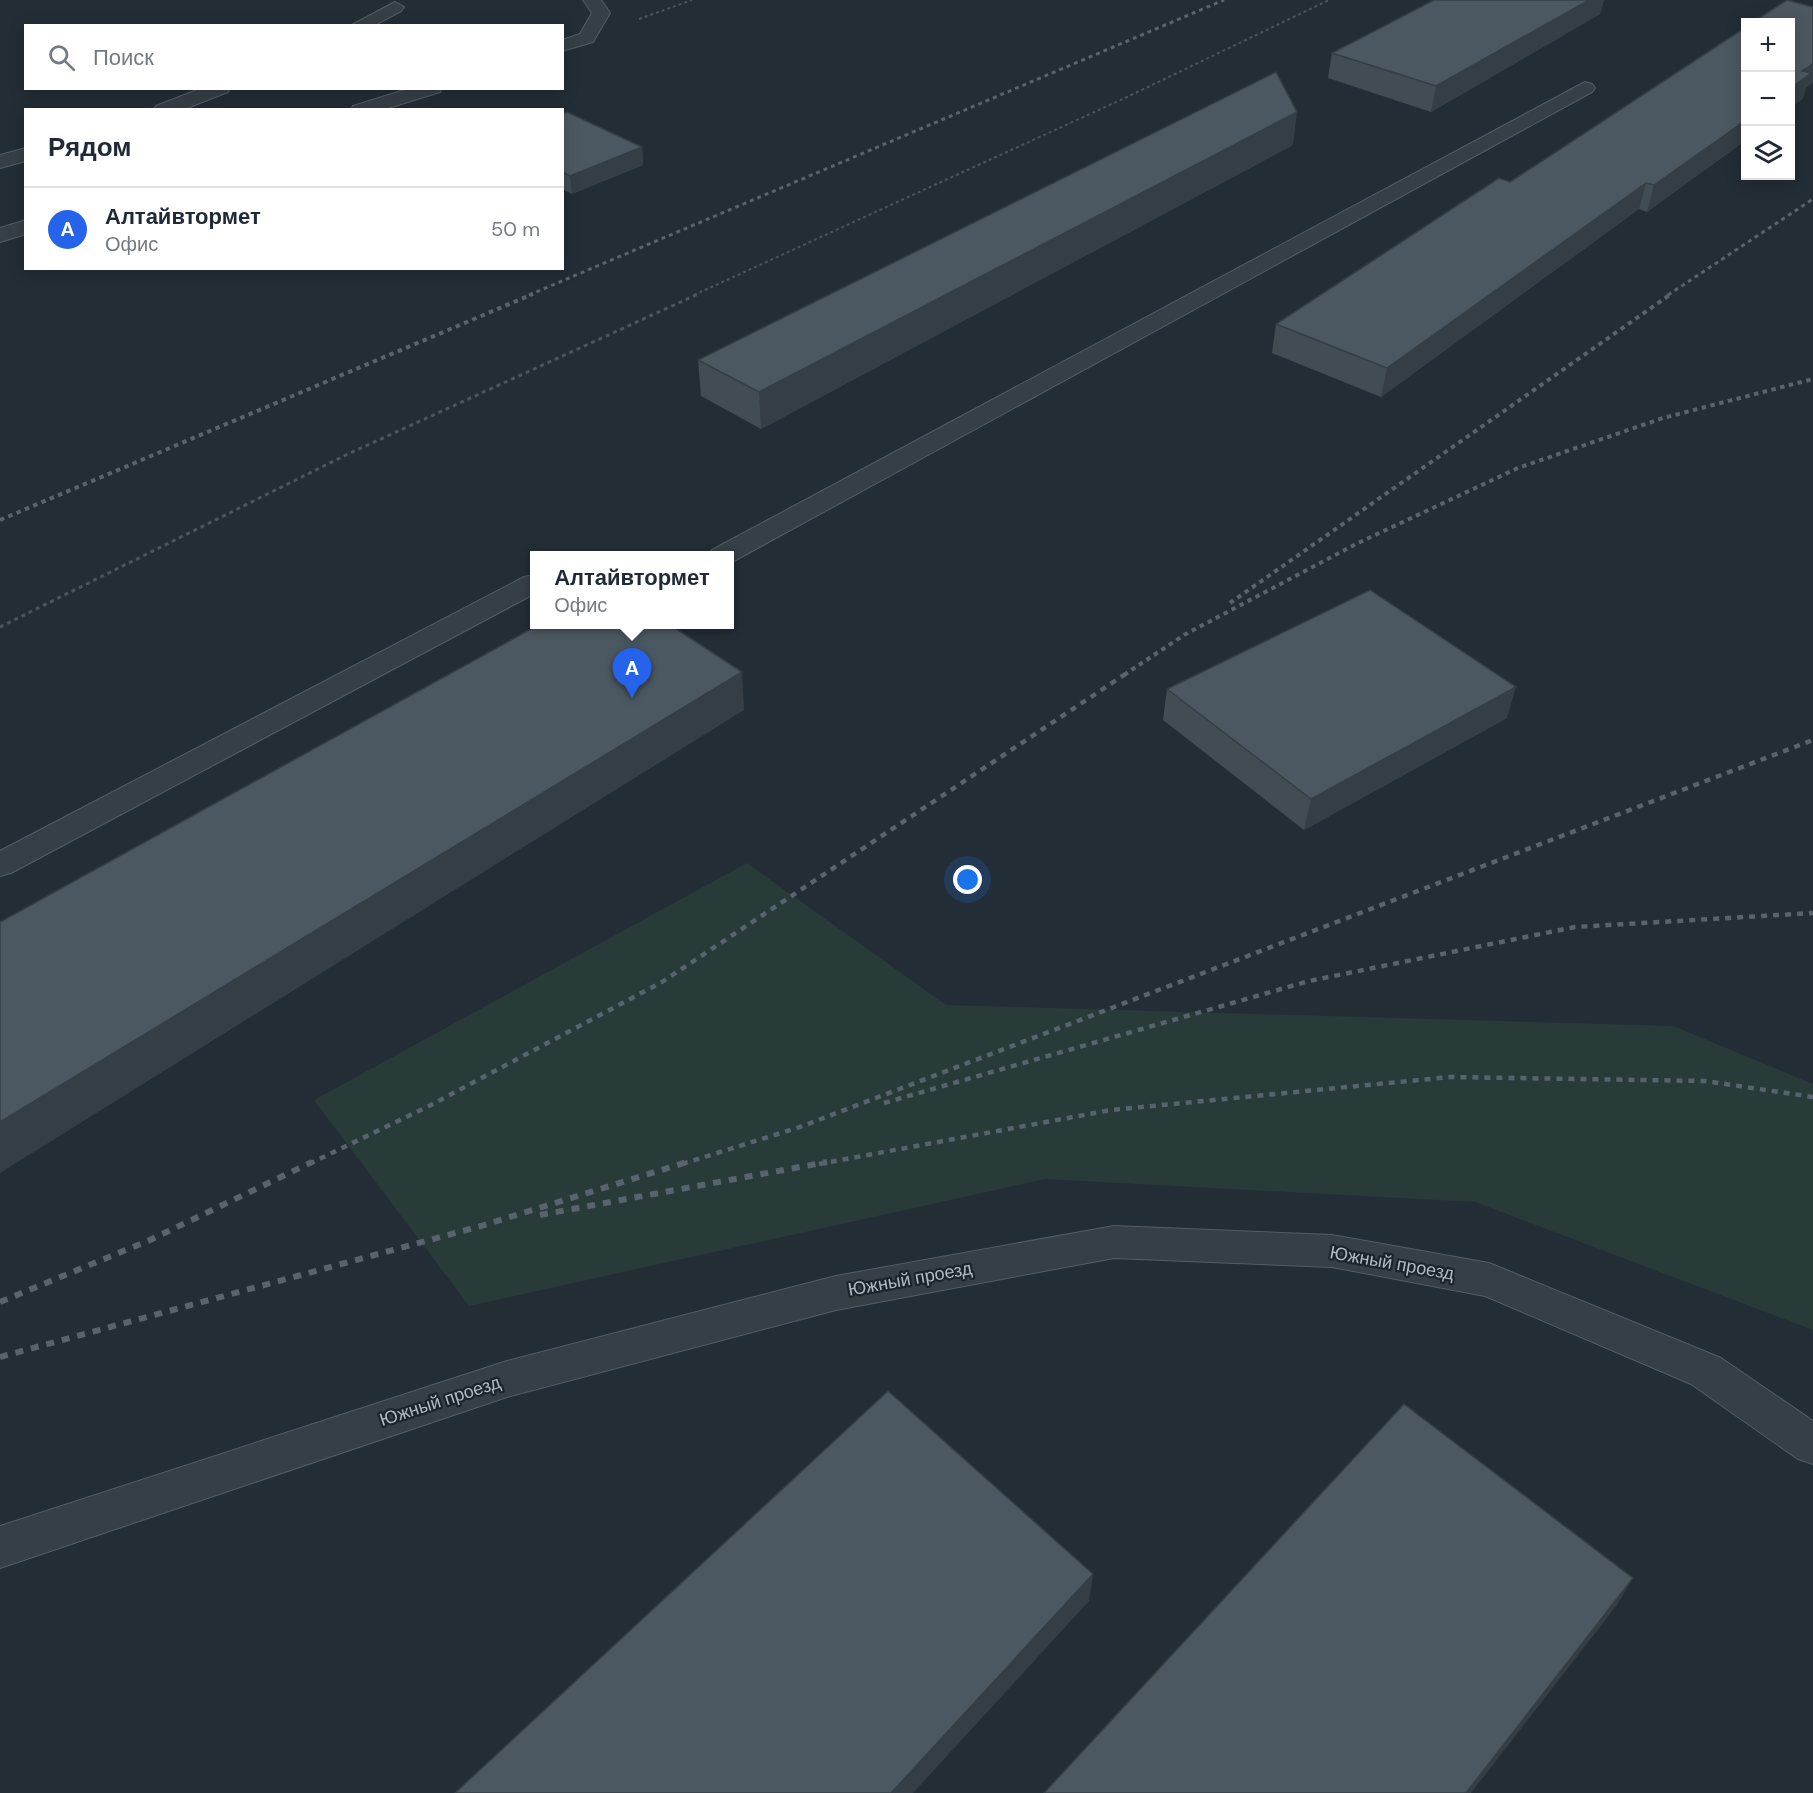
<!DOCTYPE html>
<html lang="ru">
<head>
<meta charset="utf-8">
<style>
  :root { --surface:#fff; --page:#f6f6f7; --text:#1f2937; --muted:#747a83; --line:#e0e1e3; --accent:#2563eb }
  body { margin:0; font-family:"DM Sans",sans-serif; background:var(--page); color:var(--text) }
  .controls { position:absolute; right:18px; top:18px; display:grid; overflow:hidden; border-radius:0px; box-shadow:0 3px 15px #0003 }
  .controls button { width:54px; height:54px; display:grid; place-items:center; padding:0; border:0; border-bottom:2px solid var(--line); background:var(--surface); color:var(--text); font:30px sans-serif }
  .you { position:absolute; left:968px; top:880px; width:21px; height:21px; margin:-15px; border:4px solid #fff; border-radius:50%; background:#1a73e8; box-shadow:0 0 0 9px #1a73e833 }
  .badge { display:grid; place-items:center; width:39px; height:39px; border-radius:50%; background:var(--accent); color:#fff; font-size:20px; font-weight:700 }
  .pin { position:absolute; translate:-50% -50px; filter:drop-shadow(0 2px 3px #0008) }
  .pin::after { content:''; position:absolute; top:32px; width:21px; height:18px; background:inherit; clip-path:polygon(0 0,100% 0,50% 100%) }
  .popup { position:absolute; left:530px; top:551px; width:204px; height:78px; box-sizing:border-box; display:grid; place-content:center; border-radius:0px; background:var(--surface); filter:drop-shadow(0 2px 4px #0005); font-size:20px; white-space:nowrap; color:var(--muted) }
  .popup b { font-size:22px; color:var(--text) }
  .popup::after { content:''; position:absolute; left:50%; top:100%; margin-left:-12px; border:12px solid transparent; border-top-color:var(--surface) }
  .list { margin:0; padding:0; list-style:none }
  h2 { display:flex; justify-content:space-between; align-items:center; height:78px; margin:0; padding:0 24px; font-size:26px }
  h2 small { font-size:20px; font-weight:400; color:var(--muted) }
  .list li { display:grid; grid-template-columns:39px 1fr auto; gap:18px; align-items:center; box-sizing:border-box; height:84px; padding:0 24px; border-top:2px solid var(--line) }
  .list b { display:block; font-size:22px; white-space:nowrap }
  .list p { margin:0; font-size:20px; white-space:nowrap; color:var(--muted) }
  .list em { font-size:20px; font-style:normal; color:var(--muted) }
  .icon { flex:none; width:33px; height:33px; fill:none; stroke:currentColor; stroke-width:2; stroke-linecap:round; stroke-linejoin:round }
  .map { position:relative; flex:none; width:1813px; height:1793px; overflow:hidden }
  .search { position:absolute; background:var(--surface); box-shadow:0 3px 15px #0003; left:24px; top:24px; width:540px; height:66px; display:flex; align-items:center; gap:15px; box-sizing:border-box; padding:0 21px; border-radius:0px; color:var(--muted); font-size:22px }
  .panel { position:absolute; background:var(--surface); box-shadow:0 3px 15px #0003; left:24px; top:108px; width:540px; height:162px; border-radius:0px }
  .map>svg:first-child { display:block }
  .green { fill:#283b39 }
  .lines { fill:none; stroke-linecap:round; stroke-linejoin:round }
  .service-casing { stroke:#545d64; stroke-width:2 }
  .minor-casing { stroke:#545d64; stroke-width:2 }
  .path-far1 { stroke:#475858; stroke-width:2; stroke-dasharray:3 3; stroke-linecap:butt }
  .path { stroke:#475858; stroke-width:3; stroke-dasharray:4 4; stroke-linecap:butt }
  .service { fill:#373f46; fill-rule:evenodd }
  .minor { fill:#373f46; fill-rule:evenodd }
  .rail-far3 { stroke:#59636d; stroke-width:3; stroke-dasharray:4 4; stroke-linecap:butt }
  .rail-far2 { stroke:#59636d; stroke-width:4; stroke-dasharray:4.5 4.5; stroke-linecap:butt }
  .rail-far1 { stroke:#59636d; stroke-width:4.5; stroke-dasharray:6 6; stroke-linecap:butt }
  .rail { stroke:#59636d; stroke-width:6; stroke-dasharray:8 8; stroke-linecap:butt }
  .wall { fill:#414c53 }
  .shaded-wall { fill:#353e44 }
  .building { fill:#4c5861; stroke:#353e44; stroke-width:1.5 }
  .labels { text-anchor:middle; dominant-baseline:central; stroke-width:4.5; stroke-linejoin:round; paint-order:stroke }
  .near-street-label { font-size:18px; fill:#b1bac3; stroke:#1c242b }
</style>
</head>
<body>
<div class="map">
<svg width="1813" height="1793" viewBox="0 0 1813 1793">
  <rect width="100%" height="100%" fill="#232d36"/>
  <!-- green -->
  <path class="green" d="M747,863L946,1005L1673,1026L1813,1084V1330L1475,1202L1045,1179L469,1306L314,1100Z"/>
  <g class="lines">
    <defs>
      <path id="service" d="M583,0H601L610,13L593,42L562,51V40L580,34L592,13Z
        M395,2L404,7L401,11L373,26H350Z
        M1585,82L1592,84L1595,88L1592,92L732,562H730V556H709L712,550Z
        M202,88H230L228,92L182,110H154L156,106Z
        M411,88H442L440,92L382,110H351L353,106Z
        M26,148V161L0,168V155Z
        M26,220V234L0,242V228Z
        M534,575V594L11,873L0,876V851L524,577Z"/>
      <path id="minor" d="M1114,1226L1332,1235L1489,1263L1721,1358L1813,1421V1464L1798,1459L1691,1384L1485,1296L1332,1267L1114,1258L836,1310L507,1397L0,1568V1526L507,1361L836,1276Z"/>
    </defs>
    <!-- service casing -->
    <use href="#service" class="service-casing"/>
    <!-- minor casing -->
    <use href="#minor" class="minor-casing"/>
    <!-- path-far1 -->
    <path class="path-far1" d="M639,19L692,0
      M694,295L1127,97L1329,0"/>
    <!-- path -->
    <path class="path" d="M0,627L348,454L698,294"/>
    <!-- service -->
    <use href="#service" class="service"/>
    <!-- minor -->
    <use href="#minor" class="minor"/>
    <!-- rail-far3 -->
    <path class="rail-far3" d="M529,295L1224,0
      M1668,295L1813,199"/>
    <!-- rail-far2 -->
    <path class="rail-far2" d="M0,520L533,294
      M1230,603L1671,294
      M1124,675L1184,635L1356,544L1518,468L1663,418L1813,379"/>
    <!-- rail-far1 -->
    <path class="rail-far1" d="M884,1103L1309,981L1575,927L1813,913
      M309,1164L429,1106L662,982L1127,673
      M682,1164L800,1127L1813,740
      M819,1164L1111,1110L1450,1077L1705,1081L1813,1097"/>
    <!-- rail -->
    <path class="rail" d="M540,1215L827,1162
      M0,1302L150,1240L312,1162
      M0,1357L481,1226L687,1162"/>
  </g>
  <!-- wall -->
  <path class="wall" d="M1434,0H1604L1600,14L1431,112L1328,78L1332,53Z
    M1746,27V140L1647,212L1639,209L1381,397L1272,353L1276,324L1510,182Z
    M562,114L642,147L643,165L572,194L562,189Z
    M1293,145L761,429L701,396L698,360Z
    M1167,689L1507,718L1304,830L1163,720Z"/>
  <!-- shaded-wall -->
  <path class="shaded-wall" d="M1589,0H1604L1600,14L1431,112L1436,86Z
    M1813,64V83L1806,88L1803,99L1791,107V88L1802,71Z
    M1297,112L1293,145L761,429L759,392Z
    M1746,120V140L1647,212L1654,185Z
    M642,147L643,165L572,194L570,176Z
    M1646,183L1639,209L1381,397L1387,368Z
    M742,672L744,710L0,1173V1122Z
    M1516,687L1507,718L1304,830L1311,799Z
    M1093,1574L1089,1601L913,1793H891Z
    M1633,1578L1617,1605L1471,1793H1466Z"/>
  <!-- building -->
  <path class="building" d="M1434,0H1589L1436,86L1332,53Z
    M1787,0L1813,7V64L1802,71L1811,73L1791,88V22H1753Z
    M1746,27V120L1654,185L1646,183L1387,368L1276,324L1499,178L1510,182Z
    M1276,72L1297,112L759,392L698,360Z
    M567,112L642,147L570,176L562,172V114Z
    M1370,590L1516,687L1311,799L1167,689Z
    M540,624H669L742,672L0,1122V922Z
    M888,1391L1093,1574L891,1793H455Z
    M1404,1404L1633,1578L1466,1793H1044Z"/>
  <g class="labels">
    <!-- near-street labels -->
    <g class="near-street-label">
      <text transform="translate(1392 1263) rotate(10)">Южный проезд</text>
      <text transform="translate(910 1279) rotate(-10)">Южный проезд</text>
      <text transform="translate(440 1401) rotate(-18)">Южный проезд</text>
    </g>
  </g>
</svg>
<div class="controls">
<button>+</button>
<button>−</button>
<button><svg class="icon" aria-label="layers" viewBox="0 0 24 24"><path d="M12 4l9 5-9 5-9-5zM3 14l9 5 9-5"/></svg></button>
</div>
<div class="you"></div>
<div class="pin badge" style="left:632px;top:698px">A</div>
<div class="popup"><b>Алтайвтормет</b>Офис</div>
<div class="search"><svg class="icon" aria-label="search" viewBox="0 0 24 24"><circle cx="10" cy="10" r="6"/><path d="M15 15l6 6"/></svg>Поиск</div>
<section class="panel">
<h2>Рядом<small></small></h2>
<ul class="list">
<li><span class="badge">A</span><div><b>Алтайвтормет</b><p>Офис</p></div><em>50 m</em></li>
</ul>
</section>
</div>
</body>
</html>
